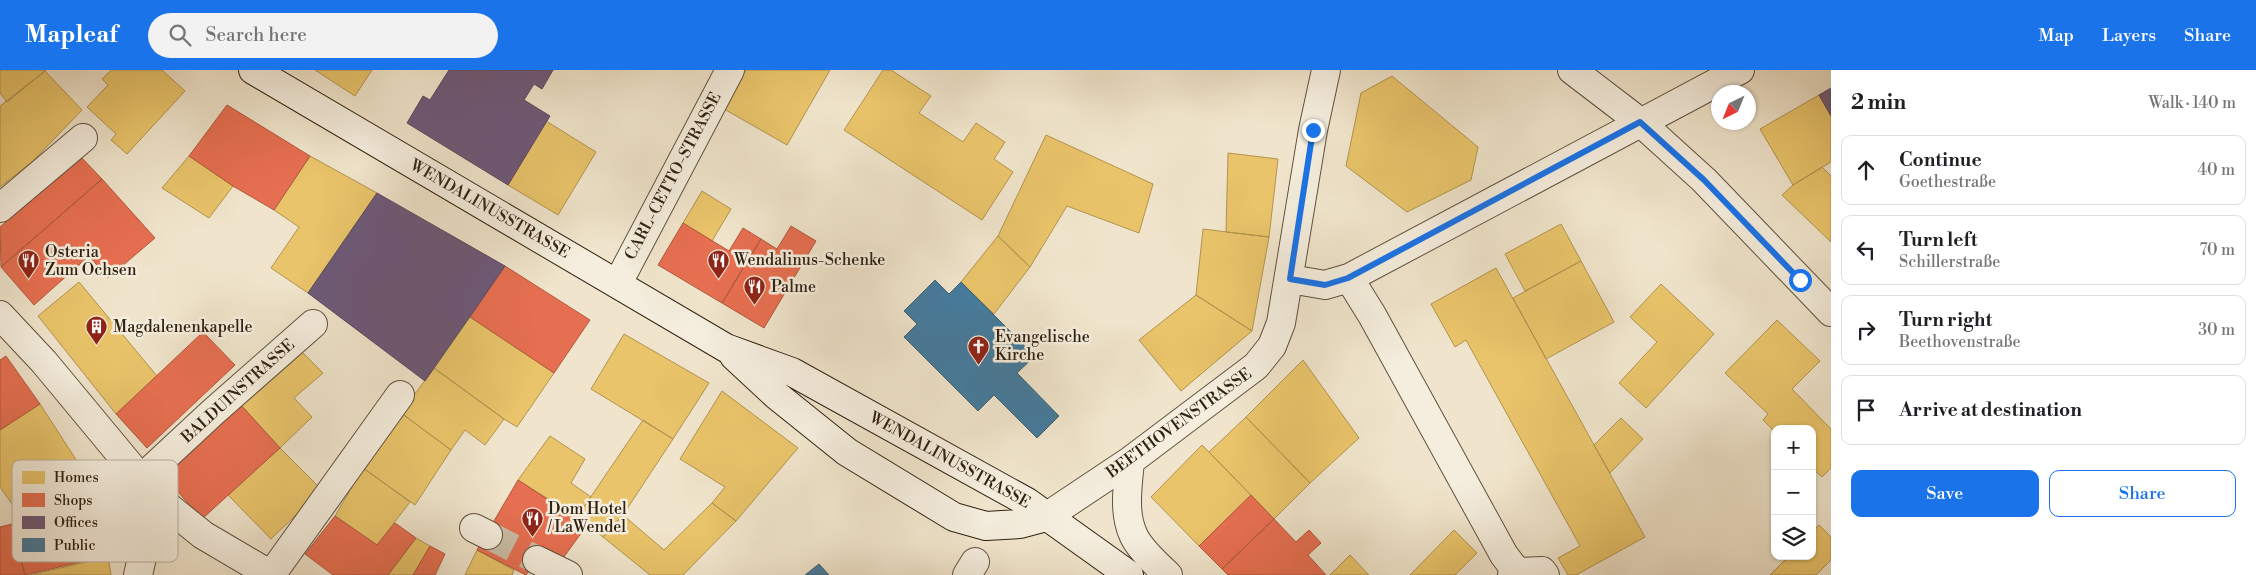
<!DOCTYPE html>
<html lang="en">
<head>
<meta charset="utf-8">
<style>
  :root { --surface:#fff; --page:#f2f2f2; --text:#202124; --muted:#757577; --line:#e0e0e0; --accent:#1a73e8 }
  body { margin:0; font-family:"Libre Bodoni",serif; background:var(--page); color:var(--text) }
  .controls { position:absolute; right:15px; bottom:15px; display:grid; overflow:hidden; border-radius:10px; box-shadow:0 1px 4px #0004 }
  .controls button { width:45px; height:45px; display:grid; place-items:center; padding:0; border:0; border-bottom:1px solid var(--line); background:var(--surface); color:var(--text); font:25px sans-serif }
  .compass { position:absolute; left:1711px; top:15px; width:45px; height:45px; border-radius:50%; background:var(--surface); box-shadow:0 1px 4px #0004; rotate:223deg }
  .stop { position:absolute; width:15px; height:15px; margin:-11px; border:4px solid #1a73e8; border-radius:50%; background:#fff }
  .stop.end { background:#1a73e8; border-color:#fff; box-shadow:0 1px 5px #0008 }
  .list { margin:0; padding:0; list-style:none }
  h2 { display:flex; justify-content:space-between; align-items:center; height:65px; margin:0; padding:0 20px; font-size:21px }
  h2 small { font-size:16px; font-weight:400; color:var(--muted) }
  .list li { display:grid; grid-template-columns:32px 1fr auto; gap:15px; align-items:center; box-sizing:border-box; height:70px; margin:0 10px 10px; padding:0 10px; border:1px solid var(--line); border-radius:10px }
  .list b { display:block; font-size:19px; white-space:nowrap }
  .list p { margin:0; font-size:16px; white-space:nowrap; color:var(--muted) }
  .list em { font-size:16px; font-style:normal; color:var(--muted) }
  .actions { display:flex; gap:10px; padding:15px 20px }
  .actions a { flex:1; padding:11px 0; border:1px solid var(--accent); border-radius:10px; text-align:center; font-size:18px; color:var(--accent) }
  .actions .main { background:var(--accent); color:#fff }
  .icon { flex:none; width:28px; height:28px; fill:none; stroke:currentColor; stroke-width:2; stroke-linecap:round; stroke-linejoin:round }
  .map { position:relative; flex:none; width:1831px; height:505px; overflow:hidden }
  header { display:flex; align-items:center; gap:30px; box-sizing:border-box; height:70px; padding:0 25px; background:var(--accent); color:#fff }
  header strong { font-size:24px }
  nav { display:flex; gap:28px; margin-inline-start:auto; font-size:18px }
  .search { width:350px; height:45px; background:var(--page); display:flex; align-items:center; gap:12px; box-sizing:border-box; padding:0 18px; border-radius:28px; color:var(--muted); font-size:19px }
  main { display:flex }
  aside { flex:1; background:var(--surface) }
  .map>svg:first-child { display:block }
  .homes { fill:#e9c46a; stroke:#b2934f }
  .shops { fill:#e76f51; stroke:#b0583e }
  .offices { fill:#6d597a; stroke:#5b485a }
  .public { fill:#457b9d; stroke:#3f6073 }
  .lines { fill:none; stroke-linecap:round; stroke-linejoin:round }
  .street-tunnel { stroke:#cabea7; stroke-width:28; stroke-dasharray:28 14; stroke-linecap:butt }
  .street-casing { stroke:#605240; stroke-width:30 }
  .secondary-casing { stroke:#302111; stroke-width:30 }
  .street { stroke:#f5eede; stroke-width:28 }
  .secondary { stroke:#f5eede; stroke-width:28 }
  .route { stroke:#1a73e8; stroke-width:6 }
  .labels { text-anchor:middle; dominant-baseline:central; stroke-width:5; stroke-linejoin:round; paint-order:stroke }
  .street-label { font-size:16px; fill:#302111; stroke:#f5eede }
  .poi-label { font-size:16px; fill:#302111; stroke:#f5eede; text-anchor:start }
  .key { fill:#f5eede; stroke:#bab0a0; stroke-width:1 }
  .key-label { font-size:14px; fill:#302111 }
</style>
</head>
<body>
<header>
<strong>Mapleaf</strong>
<div class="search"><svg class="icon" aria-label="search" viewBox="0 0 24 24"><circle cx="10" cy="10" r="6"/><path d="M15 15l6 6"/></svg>Search here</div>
<nav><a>Map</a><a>Layers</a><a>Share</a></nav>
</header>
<main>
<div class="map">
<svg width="1831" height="505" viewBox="0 0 1831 505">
  <rect width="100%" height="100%" fill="#f0e5cc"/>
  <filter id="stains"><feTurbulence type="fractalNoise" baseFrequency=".004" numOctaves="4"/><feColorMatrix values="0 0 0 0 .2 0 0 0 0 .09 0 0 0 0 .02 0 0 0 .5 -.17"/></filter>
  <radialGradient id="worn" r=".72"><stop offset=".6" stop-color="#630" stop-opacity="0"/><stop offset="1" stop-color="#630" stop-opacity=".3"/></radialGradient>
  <!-- homes -->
  <path class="homes" d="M0,0H46L7,32L0,23Z
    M111,0H162L185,21L127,84L111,70L116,64L87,37L108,15L102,9Z
    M315,0H372L355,26Z
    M746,0H830L787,75L724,39Z
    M883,0H891L931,26L919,43L963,72L976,53L1005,72L994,89L1013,102L982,150L844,60Z
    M45,1L82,40L32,92L0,117V36Z
    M1392,6L1478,77L1471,110L1407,142L1346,96L1361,23Z
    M1819,25L1831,46V92L1793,115L1760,59Z
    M546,51L596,82L558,145L508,115Z
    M1046,65L1153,114L1139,163L1067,136L1030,197L998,166Z
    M1228,83L1278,89L1269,167L1226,162Z
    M189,86L233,116L209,148L162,118Z
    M310,86L377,123L308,223L271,198L299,157L274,140Z
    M1822,97L1831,106V172L1782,125L1793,115Z
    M702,121L731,139L712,171L683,153Z
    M1561,154L1581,191L1525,221L1505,184Z
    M1203,159L1269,167L1252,261L1196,225Z
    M998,166L1030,197L994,244L961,212Z
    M1581,191L1614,252L1546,289L1513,228Z
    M1496,198L1645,467L1576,505H1568L1558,488L1580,476L1466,270L1455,277L1431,234Z
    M79,212L157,306L116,344L38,246Z
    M1661,214L1714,264L1646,338L1619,313L1657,272L1630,247Z
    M1196,225L1252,261L1181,321L1139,270Z
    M470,247L554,303L517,357L504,349L434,298Z
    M1777,250L1820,291L1792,319L1831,359V398L1822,407L1812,398V359H1775V362L1763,350L1768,344L1725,303Z
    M624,264L709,313L673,369L591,319Z
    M302,282L323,303L294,328L312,347L280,378L240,334Z
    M1303,290L1359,368L1310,413L1246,347Z
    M434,298L504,349L485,375L465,360L451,380L401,343Z
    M722,321L798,378L736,451L712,433L725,417L680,389Z
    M40,334L84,402L33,416L40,446L24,451L0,417V360Z
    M401,343L451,380L415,435L363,398Z
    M1246,347L1310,413L1274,449L1209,382Z
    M1621,348L1643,369L1610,403L1594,375Z
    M643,350L673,369L623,445L603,467L577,447Z
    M550,366L585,389L571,413L591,427L577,447L518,410Z
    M1202,375L1251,425L1199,476L1151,427Z
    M280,378L322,420L271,469L228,425Z
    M363,398L410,432L377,475L335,446Z
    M712,433L736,451L683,505H650L603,467L623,445L664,480Z
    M1819,455L1831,467V490L1816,505H1770L1789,486H1812V462Z
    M1454,460L1477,483L1455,505H1410Z
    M416,468L430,476L413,505H388Z
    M477,480L514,500L512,505H465Z
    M1350,485L1369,505H1330Z
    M108,487L111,505H30Z"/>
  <!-- shops -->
  <path class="shops" d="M227,35L310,86L274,140L233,116L189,86Z
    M81,87L102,109L1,197L0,157Z
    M102,109L155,168L108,208L89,186L34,235L1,197Z
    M683,153L729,181L743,158L761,169L722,233L658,195Z
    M791,156L816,171L764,258L722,233L761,169L777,179Z
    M505,196L590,250L554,303L470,247Z
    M203,262L235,295L147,378L116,344Z
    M6,286L40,334L0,360V290Z
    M240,334L280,378L202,449L162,404Z
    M100,398L123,482L25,505L12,454L40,446L33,416Z
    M518,410L587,455L561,491L546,479L526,505L477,480Z
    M1251,425L1274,449L1222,499L1199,476Z
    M335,446L377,475L395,453L416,468L388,505H333L305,484Z
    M1274,449L1296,472L1309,460L1321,473L1308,485L1326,505H1228L1222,499Z
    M12,454L25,505H0V457Z
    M430,476L445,484L435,505H413Z"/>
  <!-- offices -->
  <path class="offices" d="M449,0H553L542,19L534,14L524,30L550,46L508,115L407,53L423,26L430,30Z
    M1831,18V46L1819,25Z
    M377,123L505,196L425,311L308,223Z"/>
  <!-- public -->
  <path class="public" d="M935,210L949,224L961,212L1035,286L1017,303L1059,346L1037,368L994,325L978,341L904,267L917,254L904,241Z
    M819,494L829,505H805Z"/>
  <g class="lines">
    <!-- street-tunnel -->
    <path class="street-tunnel" d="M488,465L537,490"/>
    <defs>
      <path id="street" d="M1572,0L1640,52L1704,110L1831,242
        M0,138L83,68
        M1349,208L1372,245L1504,485L1517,502L1512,505
        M1290,209L1325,215L1349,208L1740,0
        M618,213L730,0
        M0,245L44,292L156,427L203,465L271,505
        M1130,391C1128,414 1123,442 1133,464C1138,477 1157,495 1168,505
        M142,408L213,342L313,254
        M1046,447L1130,391L1256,296L1272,276L1281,253L1313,60L1326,0
        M474,458L488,465
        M537,490L568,505
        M1517,502L1542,501L1545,505
        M138,505L156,427
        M271,505L400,325
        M967,505L975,492"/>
      <path id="secondary" d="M253,0L726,278L792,302L1027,432L1129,505
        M734,286L776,325L847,382L954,447L986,456L1020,454L1046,447"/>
    </defs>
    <!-- street casing -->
    <use href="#street" class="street-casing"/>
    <!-- secondary casing -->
    <use href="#secondary" class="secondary-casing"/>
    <!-- street -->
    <use href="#street" class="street"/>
    <!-- secondary -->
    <use href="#secondary" class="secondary"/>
  </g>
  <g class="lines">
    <!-- route -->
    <path class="route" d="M1313,60L1290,209L1325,215L1348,208L1640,52L1704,110L1800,210"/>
  </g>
  <!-- icons -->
  <defs>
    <symbol id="restaurant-pin" viewBox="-11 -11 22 30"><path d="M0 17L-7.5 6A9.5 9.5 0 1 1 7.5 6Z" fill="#8f2418" stroke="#f5eede"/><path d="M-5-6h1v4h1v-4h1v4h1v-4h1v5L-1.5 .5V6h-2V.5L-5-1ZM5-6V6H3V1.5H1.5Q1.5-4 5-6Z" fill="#fff"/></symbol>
    <symbol id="building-pin" viewBox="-11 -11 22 30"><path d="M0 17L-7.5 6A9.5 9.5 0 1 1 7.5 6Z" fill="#8f2418" stroke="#f5eede"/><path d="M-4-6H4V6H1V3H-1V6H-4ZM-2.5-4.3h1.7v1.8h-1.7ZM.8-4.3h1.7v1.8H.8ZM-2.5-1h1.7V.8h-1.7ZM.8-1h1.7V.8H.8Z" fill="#fff"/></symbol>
    <symbol id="church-pin" viewBox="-11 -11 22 30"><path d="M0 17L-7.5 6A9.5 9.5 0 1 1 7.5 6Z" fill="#8f2418" stroke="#f5eede"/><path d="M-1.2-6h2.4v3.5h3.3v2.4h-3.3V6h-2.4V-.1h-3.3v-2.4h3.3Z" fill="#fff"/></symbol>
  </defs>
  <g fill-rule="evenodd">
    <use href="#restaurant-pin" x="706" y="178" width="25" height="34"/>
    <use href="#restaurant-pin" x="16" y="178" width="25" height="34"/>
    <use href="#restaurant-pin" x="742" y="204" width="25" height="34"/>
    <use href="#building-pin" x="84" y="244" width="25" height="34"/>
    <use href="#church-pin" x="966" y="264" width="25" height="34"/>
    <use href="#restaurant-pin" x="520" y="436" width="25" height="34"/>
  </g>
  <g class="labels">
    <!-- street labels -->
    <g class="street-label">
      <text transform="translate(673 106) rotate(-62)">CARL-CETTO-STRASSE</text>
      <text transform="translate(490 139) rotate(30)">WENDALINUSSTRASSE</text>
      <text transform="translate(238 321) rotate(-42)">BALDUINSTRASSE</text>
      <text transform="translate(1179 353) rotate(-36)">BEETHOVENSTRASSE</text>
      <text transform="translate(950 390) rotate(29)">WENDALINUSSTRASSE</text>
    </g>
    <!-- poi labels -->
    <g class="poi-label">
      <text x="45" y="182">Osteria<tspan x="45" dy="18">Zum Ochsen</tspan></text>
      <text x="734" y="190">Wendalinus-Schenke</text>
      <text x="771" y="217">Palme</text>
      <text x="113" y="257">Magdalenenkapelle</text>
      <text x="995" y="267">Evangelische<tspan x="995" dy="18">Kirche</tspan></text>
      <text x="548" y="439">Dom Hotel<tspan x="548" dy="18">/ LaWendel</tspan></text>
    </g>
  </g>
  <!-- legend -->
  <rect x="12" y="390" width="166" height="102" rx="8" class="key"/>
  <rect x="22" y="401" width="23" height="13" fill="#e9c46a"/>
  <rect x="22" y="423" width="23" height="14" fill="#e76f51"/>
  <rect x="22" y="446" width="23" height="13" fill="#6d597a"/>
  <rect x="22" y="468" width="23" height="14" fill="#457b9d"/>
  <g class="key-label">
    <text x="54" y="412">Homes</text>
    <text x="54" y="435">Shops</text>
    <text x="54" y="457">Offices</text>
    <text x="54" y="480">Public</text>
  </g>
  <rect width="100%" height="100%" filter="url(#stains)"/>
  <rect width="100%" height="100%" fill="url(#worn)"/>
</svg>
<div class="controls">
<button>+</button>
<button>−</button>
<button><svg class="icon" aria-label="layers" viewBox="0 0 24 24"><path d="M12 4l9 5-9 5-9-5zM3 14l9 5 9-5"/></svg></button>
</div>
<svg class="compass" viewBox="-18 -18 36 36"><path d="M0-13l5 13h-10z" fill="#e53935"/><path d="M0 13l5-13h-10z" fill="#757577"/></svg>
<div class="stop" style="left:1800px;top:210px"></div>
<div class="stop end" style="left:1313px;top:60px"></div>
</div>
<aside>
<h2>2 min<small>Walk · 140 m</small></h2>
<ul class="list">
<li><svg class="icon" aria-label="ahead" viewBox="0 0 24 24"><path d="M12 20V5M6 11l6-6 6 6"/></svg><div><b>Continue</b><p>Goethestraße</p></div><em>40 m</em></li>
<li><svg class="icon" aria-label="left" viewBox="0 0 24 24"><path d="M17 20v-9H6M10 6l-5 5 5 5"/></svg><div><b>Turn left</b><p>Schillerstraße</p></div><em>70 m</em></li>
<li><svg class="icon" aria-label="right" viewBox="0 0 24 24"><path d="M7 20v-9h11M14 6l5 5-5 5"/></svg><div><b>Turn right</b><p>Beethovenstraße</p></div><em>30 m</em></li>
<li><svg class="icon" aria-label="arrive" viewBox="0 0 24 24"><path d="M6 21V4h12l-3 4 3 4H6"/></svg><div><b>Arrive at destination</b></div></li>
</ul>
<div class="actions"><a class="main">Save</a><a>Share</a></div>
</aside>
</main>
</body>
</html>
